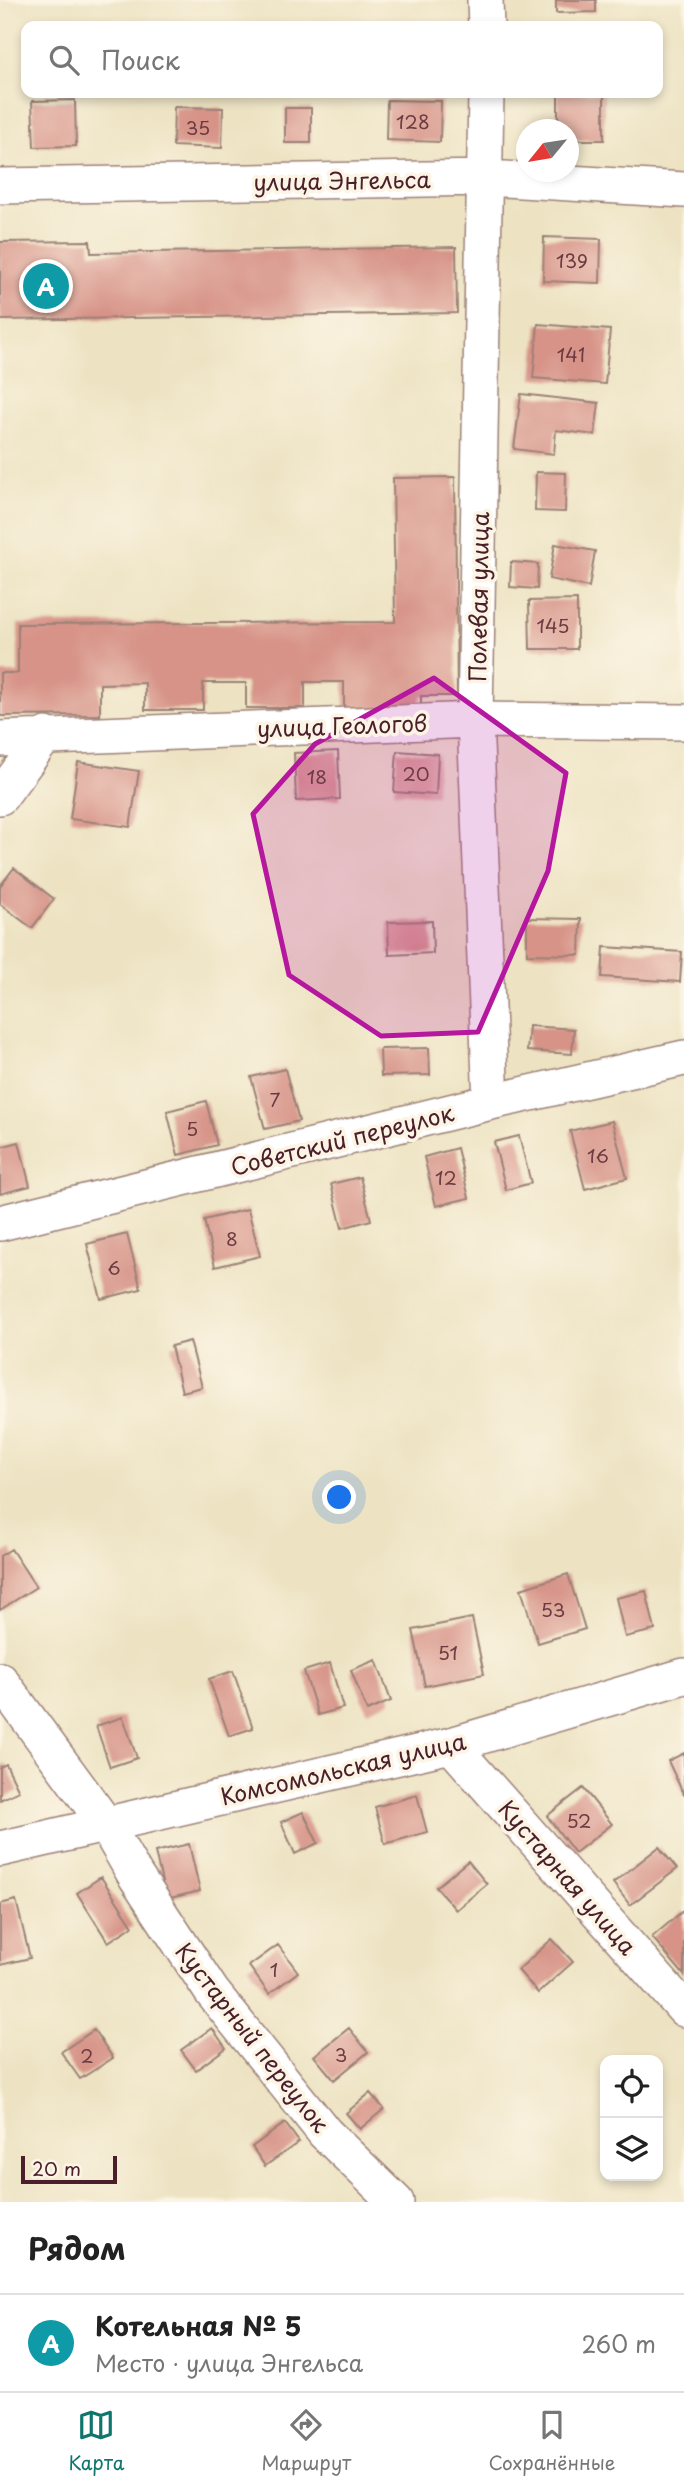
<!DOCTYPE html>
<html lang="ru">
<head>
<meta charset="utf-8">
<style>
  :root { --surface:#fff; --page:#f6f6f6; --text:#222; --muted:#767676; --line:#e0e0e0; --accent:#0f766e }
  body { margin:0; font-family:"Playpen Sans",sans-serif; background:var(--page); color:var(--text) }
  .controls { position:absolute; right:21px; bottom:21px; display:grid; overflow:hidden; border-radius:14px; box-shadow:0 4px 10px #0003 }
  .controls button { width:63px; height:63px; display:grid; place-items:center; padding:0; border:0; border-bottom:2px solid var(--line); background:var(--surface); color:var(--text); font:35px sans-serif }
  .compass { position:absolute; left:516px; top:119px; width:63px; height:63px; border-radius:50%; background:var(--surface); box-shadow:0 4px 10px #0003; rotate:240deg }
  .scale { position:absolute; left:21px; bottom:18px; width:96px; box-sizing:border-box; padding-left:7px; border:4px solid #4a1f2b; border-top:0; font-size:19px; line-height:24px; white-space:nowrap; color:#4a1f2b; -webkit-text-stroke:5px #fcf5e5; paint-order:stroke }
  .you { position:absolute; left:340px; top:1498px; width:24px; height:24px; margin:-18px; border:5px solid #fff; border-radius:50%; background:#1a73e8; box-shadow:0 0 0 10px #1a73e833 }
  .badge { display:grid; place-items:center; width:46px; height:46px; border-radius:50%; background:var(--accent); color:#fff; font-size:23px; font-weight:700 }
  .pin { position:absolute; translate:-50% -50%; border:4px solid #fff; box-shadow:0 2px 7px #0006 }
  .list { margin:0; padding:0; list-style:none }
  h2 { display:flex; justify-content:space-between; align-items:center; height:91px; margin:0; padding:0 28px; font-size:30px }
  h2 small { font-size:23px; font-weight:400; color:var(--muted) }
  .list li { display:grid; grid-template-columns:46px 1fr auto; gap:21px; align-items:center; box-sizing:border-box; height:98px; padding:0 28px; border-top:2px solid var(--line) }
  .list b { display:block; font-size:26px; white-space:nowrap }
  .list p { margin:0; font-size:23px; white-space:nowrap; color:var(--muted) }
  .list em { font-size:23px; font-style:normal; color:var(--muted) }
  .icon { flex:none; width:38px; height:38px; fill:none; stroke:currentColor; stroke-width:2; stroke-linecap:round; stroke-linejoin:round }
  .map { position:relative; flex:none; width:684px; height:2202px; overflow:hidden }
  .search { position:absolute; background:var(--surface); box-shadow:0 4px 10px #0003; left:21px; right:21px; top:21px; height:77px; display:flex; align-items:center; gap:18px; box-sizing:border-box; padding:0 24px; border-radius:14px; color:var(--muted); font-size:26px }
  .sheet { height:189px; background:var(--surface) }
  nav { display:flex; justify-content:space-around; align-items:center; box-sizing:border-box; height:98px; border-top:2px solid var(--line); background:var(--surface); font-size:19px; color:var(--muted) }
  nav a { display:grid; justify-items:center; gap:4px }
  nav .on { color:var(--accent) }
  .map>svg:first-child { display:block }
  .building { fill:#d79387 }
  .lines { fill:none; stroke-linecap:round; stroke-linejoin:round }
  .minor-casing { stroke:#9c8177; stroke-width:38 }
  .minor { stroke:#fff; stroke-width:35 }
  .marked { fill:#b5179e; fill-opacity:0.2; stroke:#b5179e; stroke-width:5; stroke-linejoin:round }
  .labels { text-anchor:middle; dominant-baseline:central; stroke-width:7; stroke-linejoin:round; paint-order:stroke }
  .number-label { font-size:19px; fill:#6d3c42 }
  .street-label { font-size:23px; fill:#4a1f2b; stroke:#fcf5e5 }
</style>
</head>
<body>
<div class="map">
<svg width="684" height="2202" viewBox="0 0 684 2202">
  <rect width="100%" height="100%" fill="#fcf5e5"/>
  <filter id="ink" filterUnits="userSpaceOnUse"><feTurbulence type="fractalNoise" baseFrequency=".0143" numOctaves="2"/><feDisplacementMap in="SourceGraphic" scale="14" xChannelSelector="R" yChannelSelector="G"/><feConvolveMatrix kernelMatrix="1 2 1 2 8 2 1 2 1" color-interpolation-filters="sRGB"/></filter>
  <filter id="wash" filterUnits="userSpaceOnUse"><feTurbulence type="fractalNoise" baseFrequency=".00686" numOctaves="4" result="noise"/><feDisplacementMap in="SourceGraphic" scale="28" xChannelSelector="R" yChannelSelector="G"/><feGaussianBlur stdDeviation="1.57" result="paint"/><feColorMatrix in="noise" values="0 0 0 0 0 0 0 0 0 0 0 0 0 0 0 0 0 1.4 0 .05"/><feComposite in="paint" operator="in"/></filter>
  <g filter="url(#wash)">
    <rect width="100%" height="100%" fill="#ede3c3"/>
    <g id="blocks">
      <!-- building -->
      <path class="building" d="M556,0H596V12L556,13Z
        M558,93H604V140H568V130H558Z
        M75,100L76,146L34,147L32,101Z
        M387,100L441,101L440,142L386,140Z
        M174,107L223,108L222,148L173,146Z
        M285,108H311V143H285Z
        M544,237L601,239L600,283L543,281Z
        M90,241L91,253L456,247L457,313L0,320V242Z
        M538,324L610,330L605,384L533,378Z
        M521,394L599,403L595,435L556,430L554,454L514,449Z
        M536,472L566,473L565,512L535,511Z
        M455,477L457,696H421V713H344V682H305V708H246V683H203V710H145V683L100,684V715L0,716V673H18V624L395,622L393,478Z
        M555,544L595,551L589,587L549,579Z
        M511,562L538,564L537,589L510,587Z
        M577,600V649H530L529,601Z
        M338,751L340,799L296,801L294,753Z
        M397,751L438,754L436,795L394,792Z
        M78,762L139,771L130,827L70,819Z
        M14,868L54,899L32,928L0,904V886Z
        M527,918L581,919L580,955L527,954Z
        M432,921L433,953L389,955L388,922Z
        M604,947L682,952L680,982L602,977Z
        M529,1026L574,1029L572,1054L527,1051Z
        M429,1048L430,1075L381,1076L380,1049Z
        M285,1069L299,1121L265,1129L251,1077Z
        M206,1101L217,1145L178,1155L167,1111Z
        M612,1121L627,1178L585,1189L570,1131Z
        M519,1136L531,1183L506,1190L494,1142Z
        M19,1142L30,1186L0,1194V1147Z
        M457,1148L469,1198L436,1206L424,1157Z
        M360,1177L371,1220L342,1228L331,1184Z
        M248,1209L260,1256L215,1267L204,1220Z
        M127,1234L141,1289L101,1299L87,1244Z
        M190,1341L202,1387L182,1392L171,1346Z
        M11,1549L36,1587L0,1610V1556Z
        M568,1574L585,1629L538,1643L521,1589Z
        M646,1591L655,1630L625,1637L616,1598Z
        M472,1618L484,1674L425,1686L413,1630Z
        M376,1660L391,1701L367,1711L351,1670Z
        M330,1663L343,1708L318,1715L304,1671Z
        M233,1671L253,1728L229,1736L209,1679Z
        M123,1717L137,1758L110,1767L96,1726Z
        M684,1753V1795L668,1761Z
        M6,1764L19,1791L0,1800V1767Z
        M583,1788L612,1824L575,1853L547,1816Z
        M417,1795L427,1832L385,1844L375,1807Z
        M303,1812L318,1843L295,1854L281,1822Z
        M189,1844L200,1891L166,1899L155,1852Z
        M659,1847L677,1869L630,1905L613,1883Z
        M468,1861L487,1884L456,1910L436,1887Z
        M101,1877L133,1926L108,1942L77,1893Z
        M16,1900L30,1958L0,1965V1904Z
        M684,1910V1975L652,1937Z
        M552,1939L573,1962L538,1993L518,1970Z
        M278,1945L298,1972L269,1994L249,1966Z
        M212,2028L226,2048L196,2070L181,2050Z
        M349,2028L368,2052L334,2080L314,2056Z
        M94,2030L113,2058L80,2079L61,2052Z
        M370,2093L384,2109L360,2129L346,2113Z
        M285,2123L299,2142L265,2166L252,2147Z"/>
    </g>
  </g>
  <g filter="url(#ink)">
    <use href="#blocks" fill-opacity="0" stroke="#9c8177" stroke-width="2"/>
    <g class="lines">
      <defs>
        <path id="minor" d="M485,0L486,26
          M486,93L475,720L491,1102
          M0,186L487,178L684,190
          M0,739L475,720L684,722
          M0,797L46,735
          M0,1223L491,1102L684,1058
          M0,1680L105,1823L135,1875L212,1992L325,2133L396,2202
          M451,1745L684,2009
          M0,1849L451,1745L684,1676"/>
      </defs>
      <!-- minor casing -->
      <use href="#minor" class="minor-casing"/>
      <!-- minor -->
      <use href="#minor" class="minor"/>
    </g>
  </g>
  <!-- marked area -->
  <path class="marked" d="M434,678L566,773L548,871L478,1032L381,1036L289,975L253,814L315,744Z"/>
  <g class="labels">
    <!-- number labels -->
    <g class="number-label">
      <text x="413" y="121">128</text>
      <text x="198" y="127">35</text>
      <text x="572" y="260">139</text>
      <text x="571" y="354">141</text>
      <text x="553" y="625">145</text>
      <text x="416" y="773">20</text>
      <text x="317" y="776">18</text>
      <text x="275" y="1099">7</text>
      <text x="192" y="1128">5</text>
      <text x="598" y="1155">16</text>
      <text x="446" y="1177">12</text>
      <text x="232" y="1238">8</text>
      <text x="114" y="1267">6</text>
      <text x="553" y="1609">53</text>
      <text x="448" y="1652">51</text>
      <text x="579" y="1820">52</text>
      <text x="274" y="1969">1</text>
      <text x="341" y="2054">3</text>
      <text x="87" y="2055">2</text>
    </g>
    <!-- street labels -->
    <g class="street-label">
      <text transform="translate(342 180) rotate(-1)">улица Энгельса</text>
      <text transform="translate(478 597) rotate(-89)">Полевая улица</text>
      <text transform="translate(342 725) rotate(-2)">улица Геологов</text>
      <text transform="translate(342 1139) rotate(-14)">Советский переулок</text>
      <text transform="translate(343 1768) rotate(-13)">Комсомольская улица</text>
      <text transform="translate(568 1877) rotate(49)">Кустарная улица</text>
      <text transform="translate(253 2037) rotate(52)">Кустарный переулок</text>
    </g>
  </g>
</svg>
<div class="controls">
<button><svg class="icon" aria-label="locate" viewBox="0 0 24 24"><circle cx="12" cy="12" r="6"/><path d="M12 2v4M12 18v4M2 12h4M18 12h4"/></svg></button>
<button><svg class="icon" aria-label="layers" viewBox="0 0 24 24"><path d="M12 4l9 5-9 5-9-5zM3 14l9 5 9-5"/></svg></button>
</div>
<svg class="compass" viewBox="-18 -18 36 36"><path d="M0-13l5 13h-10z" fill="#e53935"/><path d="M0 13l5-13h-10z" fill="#767676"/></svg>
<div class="scale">20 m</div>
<div class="you"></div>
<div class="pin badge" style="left:46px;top:286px;background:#0f9aa8">A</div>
<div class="search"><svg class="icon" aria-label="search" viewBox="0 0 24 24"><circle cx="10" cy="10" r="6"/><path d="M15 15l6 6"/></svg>Поиск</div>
</div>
<section class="sheet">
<h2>Рядом<small></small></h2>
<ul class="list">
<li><span class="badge" style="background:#0f9aa8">A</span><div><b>Котельная № 5</b><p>Место · улица Энгельса</p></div><em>260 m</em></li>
</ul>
</section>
<nav>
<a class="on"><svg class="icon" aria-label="map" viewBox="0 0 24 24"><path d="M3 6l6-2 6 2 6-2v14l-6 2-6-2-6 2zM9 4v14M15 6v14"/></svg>Карта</a>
<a><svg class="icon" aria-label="directions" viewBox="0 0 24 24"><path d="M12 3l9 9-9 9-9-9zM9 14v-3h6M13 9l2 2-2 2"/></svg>Маршрут</a>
<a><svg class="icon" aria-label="saved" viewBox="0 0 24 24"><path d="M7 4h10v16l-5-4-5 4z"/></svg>Сохранённые</a>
</nav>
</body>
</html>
